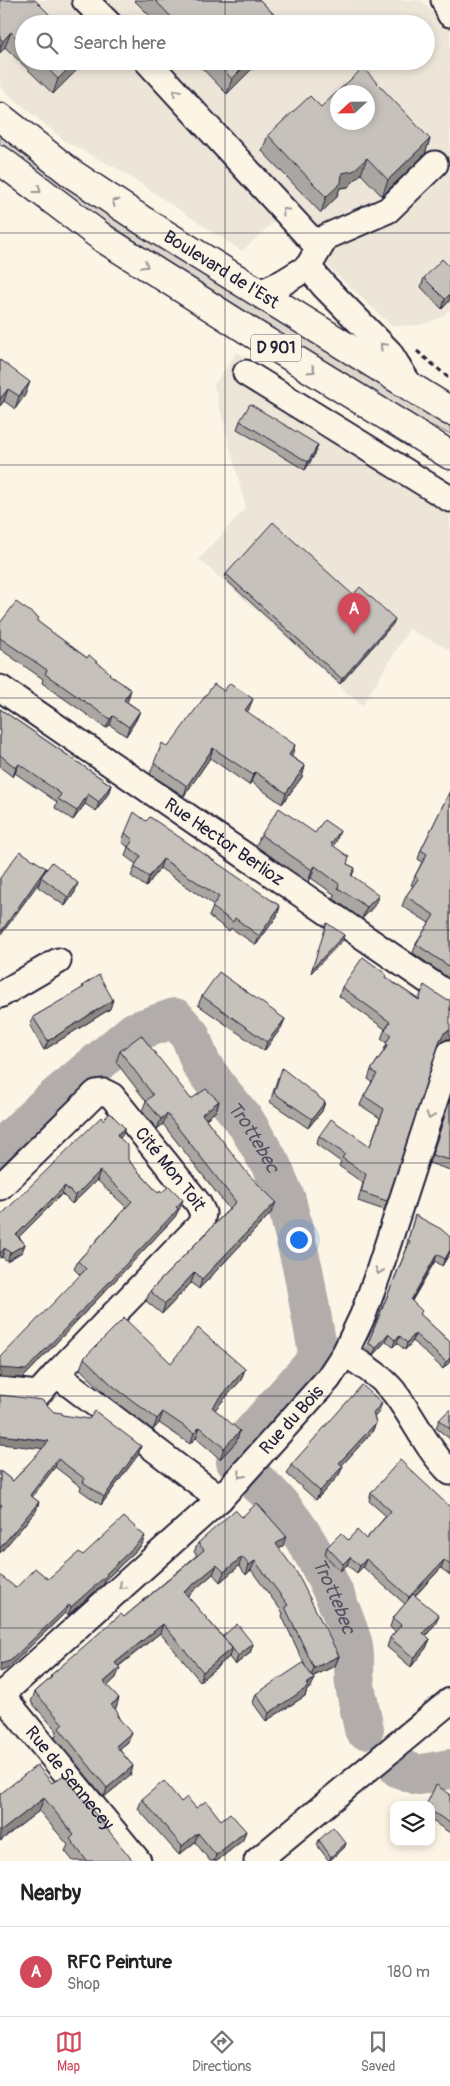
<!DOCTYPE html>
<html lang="en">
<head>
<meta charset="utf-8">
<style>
  :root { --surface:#fff; --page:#f6f6f6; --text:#222; --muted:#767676; --line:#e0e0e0; --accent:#d1495b }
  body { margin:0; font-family:Pangolin,sans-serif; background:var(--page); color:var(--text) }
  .controls { position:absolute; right:15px; bottom:15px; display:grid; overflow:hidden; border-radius:10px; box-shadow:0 2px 8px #0003 }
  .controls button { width:45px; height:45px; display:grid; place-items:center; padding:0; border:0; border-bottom:1px solid var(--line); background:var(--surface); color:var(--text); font:25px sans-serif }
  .compass { position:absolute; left:330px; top:85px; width:45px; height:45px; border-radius:50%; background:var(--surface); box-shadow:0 2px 8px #0003; rotate:248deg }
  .you { position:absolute; left:298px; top:1239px; width:18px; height:18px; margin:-12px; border:4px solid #fff; border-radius:50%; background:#1a73e8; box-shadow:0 0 0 8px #1a73e833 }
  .badge { display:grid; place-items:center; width:32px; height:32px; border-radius:50%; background:var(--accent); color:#fff; font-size:16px; font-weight:700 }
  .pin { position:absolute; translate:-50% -41px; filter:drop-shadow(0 1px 2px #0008) }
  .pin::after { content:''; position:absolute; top:26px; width:18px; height:15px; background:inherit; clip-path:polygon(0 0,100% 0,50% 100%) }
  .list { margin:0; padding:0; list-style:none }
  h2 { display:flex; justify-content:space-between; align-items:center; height:65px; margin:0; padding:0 20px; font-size:21px }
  h2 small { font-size:16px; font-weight:400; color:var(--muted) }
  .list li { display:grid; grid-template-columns:32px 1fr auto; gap:15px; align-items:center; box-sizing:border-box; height:90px; padding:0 20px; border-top:1px solid var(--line) }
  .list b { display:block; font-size:19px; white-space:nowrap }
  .list p { margin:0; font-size:16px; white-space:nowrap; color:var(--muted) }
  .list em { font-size:16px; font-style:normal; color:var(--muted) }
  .icon { flex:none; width:28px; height:28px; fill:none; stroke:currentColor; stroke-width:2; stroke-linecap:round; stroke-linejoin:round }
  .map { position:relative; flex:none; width:450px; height:1861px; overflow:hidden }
  .search { position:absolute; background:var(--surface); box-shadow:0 2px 8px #0003; left:15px; right:15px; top:15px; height:55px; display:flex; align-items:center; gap:12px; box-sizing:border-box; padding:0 18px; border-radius:28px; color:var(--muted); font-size:19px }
  .sheet { height:155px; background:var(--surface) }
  nav { display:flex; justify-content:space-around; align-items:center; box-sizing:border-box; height:70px; border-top:1px solid var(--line); background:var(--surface); font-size:14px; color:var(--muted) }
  nav a { display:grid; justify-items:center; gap:2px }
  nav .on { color:var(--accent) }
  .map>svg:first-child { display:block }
  .built { fill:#ece5d8; fill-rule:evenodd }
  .green { fill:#dcd6cc; stroke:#7f7c84 }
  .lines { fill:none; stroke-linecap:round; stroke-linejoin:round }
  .river { stroke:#b2adab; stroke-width:40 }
  .minor-casing { stroke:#22223b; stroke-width:29 }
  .major-casing { stroke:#22223b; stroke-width:31 }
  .path { stroke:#22223b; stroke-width:3; stroke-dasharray:5 4; stroke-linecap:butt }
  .minor { stroke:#fcf5e5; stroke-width:25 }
  .major { stroke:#fcf5e5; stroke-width:28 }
  .wall { fill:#aaa6a1; stroke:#22223b }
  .shaded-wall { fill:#8b8783; stroke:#22223b }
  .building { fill:#c6c1bb; stroke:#22223b; fill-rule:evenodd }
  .oneway { stroke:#9a9698 }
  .grid { fill:none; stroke:#22223b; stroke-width:1; stroke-opacity:0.55 }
  .labels { text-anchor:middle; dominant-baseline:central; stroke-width:4.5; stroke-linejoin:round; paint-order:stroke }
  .shield { fill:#fcf5e5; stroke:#63616e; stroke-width:1 }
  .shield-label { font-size:16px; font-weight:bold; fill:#22223b }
  .street-label { font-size:18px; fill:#22223b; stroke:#fcf5e5 }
  .water-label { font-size:19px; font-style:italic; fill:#545362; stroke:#fcf5e5 }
</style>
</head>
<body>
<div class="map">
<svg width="450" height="1861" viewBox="0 0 450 1861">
  <rect width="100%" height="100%" fill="#fcf5e5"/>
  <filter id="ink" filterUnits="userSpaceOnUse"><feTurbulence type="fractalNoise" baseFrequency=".02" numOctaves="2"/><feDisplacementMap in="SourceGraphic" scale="10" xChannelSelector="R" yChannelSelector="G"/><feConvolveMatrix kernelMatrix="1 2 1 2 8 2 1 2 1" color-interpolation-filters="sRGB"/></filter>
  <g filter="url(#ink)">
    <!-- built -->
    <path class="built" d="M0,0H374L376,2L378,0H421L450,30V309L442,317L421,325L392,326L277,219L242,251L118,169L66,142L0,87ZM24,24H426V61H24ZM338,92H368V122H338Z
      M237,352L450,483V650L409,629L362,706L199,559L246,508L214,385Z"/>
    <!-- green -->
    <path class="green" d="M0,133L450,423V434L424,422C332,364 239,308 148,249C97,216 47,183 0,144Z"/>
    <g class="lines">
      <!-- river -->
      <g class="river">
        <path id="s1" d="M0,1150L47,1105L134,1032L175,1018L190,1035L201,1064L221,1092L245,1121L271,1165L286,1200L303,1270L319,1358L239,1448L236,1462"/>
        <path id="s2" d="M257,1482C301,1520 335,1587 352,1642C356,1655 353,1671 355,1684C357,1699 361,1714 364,1729"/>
        <path d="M399,1768L418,1775L450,1769"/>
      </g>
      <defs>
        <g id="minor">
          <path d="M85,0L109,24"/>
          <path d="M444,0L450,14"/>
          <path d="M147,61L318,247"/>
          <path d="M308,267L324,286L389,352L410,386"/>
          <path d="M260,293L282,283L308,267L326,237L388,210L435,164"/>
          <path d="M246,373L450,499"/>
          <path id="s3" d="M0,688L450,996"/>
          <path d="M0,995L58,961"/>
          <path id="s4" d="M0,1187L96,1093L104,1092L112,1096L198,1203L203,1213L201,1224L56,1374"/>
          <path d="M345,1353C362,1365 381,1376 394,1392C414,1418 426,1448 450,1472"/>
          <path d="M0,1390L38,1394L56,1374L220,1499"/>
          <path id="s5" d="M0,1693L138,1861"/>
          <path id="s6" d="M0,1696L220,1499L328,1379L345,1353L363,1315L378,1274L450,1053"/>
          <path d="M257,1861L450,1701"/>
        </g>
        <g id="major">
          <path id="s7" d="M0,117L71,173L145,222L450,411"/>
          <path d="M0,160L104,239L249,331L450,455"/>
        </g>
      </defs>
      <!-- minor casing -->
      <use href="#minor" class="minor-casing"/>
      <!-- major casing -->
      <use href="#major" class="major-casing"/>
      <!-- path -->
      <path class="path" d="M417,351L450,379"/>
      <!-- minor -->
      <use href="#minor" class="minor"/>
      <!-- major -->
      <use href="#major" class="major"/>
    </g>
    <!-- wall -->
    <path class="wall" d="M0,0L24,24V61H83L81,66L53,94L5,47L0,53Z
      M134,0H260L283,24H158Z
      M195,61H260L227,94Z
      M321,107L430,139L425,154L382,196L361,174L348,187L340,188L336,198L321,213L262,151L268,135Z
      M450,267V300L442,309L421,287L424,278Z
      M0,360L25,395L15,409L4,401L0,406Z
      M240,421L318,445L315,454L305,470L237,429Z
      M226,574L353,595L393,624L340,684L225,579Z
      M38,622L109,674L128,700L126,701L140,711L136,720L126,736L110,725L106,728L42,683L43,679L0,649V623Z
      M224,691L249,709L247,712L291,756L305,766L302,777L282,804L251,782L249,785L210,758L184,796L150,774L154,763L168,747Z
      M0,709L111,785L108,794L96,811L85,804L73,820L55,808L57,802L15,773L13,777L0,767Z
      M450,791V979L413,953L416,944L429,923L402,906L406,896L413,886L411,885L415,876L422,862L418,859L421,850Z
      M146,821L280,906L277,916L256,945L231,928L229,931L209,916L214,905L160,868L146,887L131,876L136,864L125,856L128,847L122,842L125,833Z
      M315,833L336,842L333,845L347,864L355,868L352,876L374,906L362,919L334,899L335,895L311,878L308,882L256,846L261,835Z
      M46,868L45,872L75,892L65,906L38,887L40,881L0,936V878Z
      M385,977L419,1000L424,985L447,1039L441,1042L437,1048L384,1210L358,1201L363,1183L339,1166L341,1162L316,1144L319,1136L370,1146L380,1118L360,1105L364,1096L372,1082L368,1079L371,1070L383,1052L387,1043L381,1039L385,1029L339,996L342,987Z
      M83,985L110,1009L44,1050L30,1026L33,1017L82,989Z
      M202,996L285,1019L281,1028L264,1051L198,1005Z
      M120,1051L191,1099L219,1101L216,1111L206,1119L272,1212L199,1289L191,1283L162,1314L146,1301L150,1291L229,1209L163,1124L157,1129L142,1111L146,1101L116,1062Z
      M278,1077L325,1102L322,1111L308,1128L270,1102Z
      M450,1099V1170L429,1163Z
      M103,1120L122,1136L120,1138L128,1160L158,1193L180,1208L178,1211L175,1217L23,1378L80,1275L74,1269L78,1261L126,1207L97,1180L72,1204L62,1194L19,1237L25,1244L22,1252L7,1261L2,1257L0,1258V1216Z
      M415,1215L450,1253L442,1266L435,1261L412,1301L421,1315L450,1342V1362L443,1369L413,1341L405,1350L397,1343L393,1347L386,1341L373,1355L365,1350L407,1248L406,1247Z
      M84,1358L171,1363L245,1369L241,1380L215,1409L236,1442L220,1459L196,1438L190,1444L159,1423L153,1430L109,1397L80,1369Z
      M450,1409V1439L436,1428L439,1420Z
      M54,1412L141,1446L138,1455L101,1505L80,1490L81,1487L55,1467L32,1497L39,1502L36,1511L0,1553V1471L13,1481L42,1449Z
      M379,1412L374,1417L376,1423L372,1432L342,1465L343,1466L339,1475L316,1500L287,1474L291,1465Z
      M371,1493L450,1507V1575L441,1568L415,1596L435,1624L426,1636L430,1639L426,1648L411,1667L387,1647L390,1638L395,1632L390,1627L393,1618L405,1604L363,1567L357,1573L347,1565L340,1571L325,1555L327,1547L348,1540L366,1539L386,1516L369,1501Z
      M242,1517L283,1546L279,1549L339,1656L335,1666L312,1677L314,1679L311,1687L307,1690L305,1696L266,1721L253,1703L256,1694L306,1668L282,1616L283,1613L251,1570L246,1575L239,1566L220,1582L213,1574L187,1596L222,1636L253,1644L250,1653L235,1665L229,1657L200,1681L160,1633L118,1667L116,1678L107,1686L119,1698L115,1708L128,1742L119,1749L133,1766L130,1776L104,1797L55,1738L57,1731L31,1702L35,1692L50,1679L51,1675L124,1617L197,1555L194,1552L198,1543Z
      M142,1545L105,1580L104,1584L68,1615L65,1613L7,1669L16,1588L48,1579L83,1555Z
      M52,1783L133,1861H73L65,1851L68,1845L39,1811L0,1841V1794Z
      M450,1794V1833L431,1820V1805Z
      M142,1799L181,1802L221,1820L243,1840L217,1861H210L195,1842L179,1855L138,1809Z
      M319,1840L346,1843L344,1848L329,1861L317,1845Z"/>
    <!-- shaded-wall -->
    <path class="shaded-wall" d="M11,32L5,47L0,53V48L3,41Z
      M76,61H83L81,66L53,94L58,79Z
      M250,61H260L227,94L232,79Z
      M430,139L425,154L382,196L388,180Z
      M367,158L361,174L348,187L340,188L336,198L321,213L326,197L342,173Z
      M450,294V300L442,309L445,299Z
      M30,382L25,395L15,409L19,396Z
      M8,389L4,401L0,406V399Z
      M318,445L315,454L305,470L308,462Z
      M395,619L393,624L340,684L342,679Z
      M131,690L128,700L121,709L124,700Z
      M253,699L249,709L241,721L245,710Z
      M140,711L136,720L126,736L129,727Z
      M113,716L110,725L106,728L110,719Z
      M295,745L292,756L285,765L289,755Z
      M213,748L210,758L184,796L187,786Z
      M19,764L15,773L13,777L16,768Z
      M305,766L302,777L282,804L286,793Z
      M255,772L251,782L249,785L253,775Z
      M111,785L108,794L96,811L99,802Z
      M88,794L85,804L73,820L77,811Z
      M340,831L336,842L327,855L331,844Z
      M163,859L160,868L146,887L149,877Z
      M315,866L311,878L308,882L312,870Z
      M46,868L43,876L41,877L40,881L0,936V933Z
      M78,883L75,892L65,906L68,897Z
      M379,895L374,906L362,919L367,907Z
      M280,906L277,916L256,945L259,936Z
      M344,935L343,940L311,973L312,969Z
      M113,1000L110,1009L44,1050L48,1041Z
      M285,1019L281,1028L264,1051L267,1042Z
      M450,1030V1039H447L441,1042L436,1049L440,1040L444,1033Z
      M219,1101L216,1111L198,1125L202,1114Z
      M325,1102L322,1111L308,1128L312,1119Z
      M167,1114L163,1124L157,1129L161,1119Z
      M125,1128L122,1136L114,1144L117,1135Z
      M100,1171L97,1180L72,1204L75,1196Z
      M65,1186L62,1194L13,1243L16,1235Z
      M183,1200L180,1208L178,1211L175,1217L23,1378L0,1377V1368L176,1207Z
      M276,1202L272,1212L199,1289L202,1279Z
      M25,1244L22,1252L7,1261L10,1253Z
      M5,1248L2,1257L0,1258V1253Z
      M450,1250V1253L442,1266L445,1259Z
      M437,1254L435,1261L408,1307L411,1300Z
      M195,1272L191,1283L162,1314L165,1304Z
      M388,1334L386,1341L373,1355L376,1348Z
      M415,1334L413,1341L405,1350L407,1343Z
      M400,1336L397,1343L393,1347L395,1340Z
      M450,1358V1362L443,1369L446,1362Z
      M245,1369L241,1380L208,1418L212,1407Z
      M382,1403L379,1412L370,1422L373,1413Z
      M163,1412L159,1423L153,1430L157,1419Z
      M376,1423L372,1432L336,1472L339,1463Z
      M200,1427L196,1438L190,1444L194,1433Z
      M240,1431L236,1442L220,1459L224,1448Z
      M0,1435L49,1441L46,1449L0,1444Z
      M141,1446L138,1455L101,1505L104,1497Z
      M58,1459L55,1467L27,1504L30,1495Z
      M343,1466L339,1475L316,1500L320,1491Z
      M39,1502L36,1511L0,1553V1548Z
      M145,1536L142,1545L105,1580L104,1584L68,1615L71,1607Z
      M286,1536L283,1546L272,1554L276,1544Z
      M242,1557L239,1566L220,1582L224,1572Z
      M350,1557L347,1565L340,1571L343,1564Z
      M366,1559L363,1567L357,1573L360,1566Z
      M444,1560L441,1568L406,1605L409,1597Z
      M255,1561L251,1570L246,1575L249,1565Z
      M217,1565L213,1574L181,1602L184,1592Z
      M69,1605L65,1613L7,1669L0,1672V1664Z
      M439,1615L435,1624L420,1643L423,1633Z
      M163,1624L160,1633L111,1672L115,1663Z
      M430,1639L426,1648L411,1667L414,1658Z
      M253,1644L250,1653L235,1665L238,1656Z
      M232,1648L229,1657L200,1681L203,1672Z
      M339,1656L335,1666L311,1677L314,1668Z
      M120,1668L116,1678L101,1692L104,1682Z
      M314,1679L311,1687L307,1690L305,1696L266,1721L269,1713Z
      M119,1698L116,1708L108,1714L111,1705Z
      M131,1733L128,1742L112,1755L116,1746Z
      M133,1766L130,1776L104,1797L107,1788Z
      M44,1798L39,1811L0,1841V1832Z
      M246,1831L243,1840L217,1861H214L216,1855Z
      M198,1833L195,1842L179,1855L182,1846Z
      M346,1843L344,1848L329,1861L331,1857Z"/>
    <!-- building -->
    <path class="building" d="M0,0H35L59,24H24V45L11,32L3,41L0,38Z
      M155,0H260L283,24H178Z
      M40,61H76L58,79Z
      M215,61H250L232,79Z
      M363,68L430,139L388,180L367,158L353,171L342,173L341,183L326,197L268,135L310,96L321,107ZM338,92H368V122H338Z
      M442,259L450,267V294L445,299L424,278Z
      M0,360L30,382L19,396L8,389L0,399Z
      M250,404L318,445L308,462L240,421Z
      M273,522L353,595L360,587L395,619L342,679L226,574Z
      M16,602L39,618L37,621L87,658L89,655L110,673L109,674L131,690L124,700L140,711L129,727L113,716L110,719L45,674L47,670L0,638V623Z
      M230,683L253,699L245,710L295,745L289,755L305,766L286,793L255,772L253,775L213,748L187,786L154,763L162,743L168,747L214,684L224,691Z
      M0,709L111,785L99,802L88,794L77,811L58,799L61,794L19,764L16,768L0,755Z
      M450,791V967L416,944L434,915L406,896L418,879L415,876L427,854L421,850Z
      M279,808L315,833L324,820L340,831L331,844L349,857L347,864L355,868L351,875L379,895L367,907L338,888L339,884L315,866L312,870L261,835Z
      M134,812L146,821L150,817L280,906L259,936L235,918L233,922L212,907L219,897L163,859L149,877L134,867L141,856L128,847L133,840L125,833Z
      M20,851L46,868L0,933V878Z
      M52,862L78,883L68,897L41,877Z
      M327,923L344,935L312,969Z
      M363,957L386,974L385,977L419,1000L424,985L445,999L450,1000V1030L444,1033L440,1040L387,1201L361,1192L366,1174L342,1158L345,1154L319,1136L331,1119L370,1146L384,1109L364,1096L377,1074L371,1070L388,1045L386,1043L391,1035L385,1030L390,1022L342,987Z
      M219,972L285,1019L267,1042L202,996Z
      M99,975L113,1000L48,1041L33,1017L84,987L83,985Z
      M141,1035L191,1099L206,1089L219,1101L202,1114L248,1174L276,1202L202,1279L195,1272L165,1304L150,1291L236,1202L167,1114L161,1119L146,1101L153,1095L120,1051Z
      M282,1068L325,1102L312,1119L274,1093Z
      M450,1100V1160L432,1155Z
      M110,1113L125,1128L117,1135L128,1146V1160L158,1193L160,1191L161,1193L169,1186L183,1200L176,1207L178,1209L26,1370L0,1368V1358L86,1269L78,1261L132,1201L100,1171L75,1196L65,1186L16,1235L25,1244L10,1253L5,1248L0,1253V1216L101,1117L103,1120Z
      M415,1215L441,1229L450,1237V1250L445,1259L437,1254L411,1300L422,1311L420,1314L450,1342V1358L446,1362L415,1334L407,1343L400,1336L395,1340L388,1334L376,1348L368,1343L410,1241L408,1240Z
      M124,1318L171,1363L198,1328L245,1369L212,1407L240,1431L224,1448L200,1427L194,1433L163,1412L157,1419L113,1386L84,1358Z
      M362,1385L382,1403L373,1413L376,1423L339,1463L343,1466L320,1491L291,1465Z
      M0,1395L42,1400L54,1412L62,1413V1415L89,1419L95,1411L141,1446L104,1497L83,1482L85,1479L58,1459L30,1495L39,1502L0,1548V1508L2,1505L0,1504V1471L13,1481L49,1441L0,1435Z
      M450,1409V1429L439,1420Z
      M400,1460L450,1507V1565L444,1560L409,1597L366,1559L360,1566L350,1557L343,1564L327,1547L341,1533L348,1540L357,1530L366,1539L391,1511L371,1493Z
      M257,1503L286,1536L276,1544L297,1573L339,1656L314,1668L285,1607L288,1605L255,1561L249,1565L242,1557L224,1572L217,1565L184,1592L232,1648L203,1672L163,1624L115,1663L120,1668L104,1682L119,1698L111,1705L118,1712L117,1716L131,1733L116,1746L133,1766L107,1788L59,1728L63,1724L35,1692L52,1677L51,1675L121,1614L124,1617L204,1550L198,1543L235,1510L242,1517Z
      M124,1517L145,1536L106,1574L107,1575L71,1607L69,1605L10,1661L0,1664V1575L16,1588L35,1568L48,1579L79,1552L83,1555Z
      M413,1594L439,1615L423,1633L430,1639L414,1658L390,1638L401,1625L393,1618Z
      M237,1624L253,1644L238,1656L223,1636Z
      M303,1663L314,1679L306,1684L308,1687L269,1713L256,1694Z
      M37,1765L52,1783L64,1775L133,1861H87L70,1839L74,1835L44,1798L0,1832V1794Z
      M164,1781L181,1802L187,1797L196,1808L206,1801L221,1820L230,1813L246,1831L216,1855L198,1833L182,1846L142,1799Z
      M436,1785L450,1794V1823L431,1811V1805H426Z
      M333,1827L346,1843L331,1857L319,1840Z"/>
    <!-- one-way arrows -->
    <defs><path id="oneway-chevron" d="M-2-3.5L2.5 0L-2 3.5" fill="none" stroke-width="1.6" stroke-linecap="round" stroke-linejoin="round" transform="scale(1.25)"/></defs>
    <g class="oneway">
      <use href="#oneway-chevron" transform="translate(176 92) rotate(-132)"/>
      <use href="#oneway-chevron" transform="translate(38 190) rotate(37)"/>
      <use href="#oneway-chevron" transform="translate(115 202) rotate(-146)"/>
      <use href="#oneway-chevron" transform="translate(285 211) rotate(-133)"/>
      <use href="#oneway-chevron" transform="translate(145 265) rotate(32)"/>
      <use href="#oneway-chevron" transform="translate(383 346) rotate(-134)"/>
      <use href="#oneway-chevron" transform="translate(312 370) rotate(32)"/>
      <use href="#oneway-chevron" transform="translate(430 1116) rotate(108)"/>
      <use href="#oneway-chevron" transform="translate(379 1271) rotate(109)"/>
      <use href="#oneway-chevron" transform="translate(241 1475) rotate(132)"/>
      <use href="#oneway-chevron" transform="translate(122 1586) rotate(138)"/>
    </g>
  </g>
  <!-- grid -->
  <path class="grid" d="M225,0V24M225,61V1861M0,233H450M0,465H450M0,698H450M0,930H450M0,1163H450M0,1396H450M0,1628H450"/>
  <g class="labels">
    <!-- shield labels -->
    <rect class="shield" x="251" y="334.5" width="50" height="27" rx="4"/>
    <g class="shield-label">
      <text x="276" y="348">D 901</text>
    </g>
    <!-- street labels -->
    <g class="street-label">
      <text stroke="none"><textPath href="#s7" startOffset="269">Boulevard de l'Est</textPath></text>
      <text stroke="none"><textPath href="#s3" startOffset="272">Rue Hector Berlioz</textPath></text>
      <text stroke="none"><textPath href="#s4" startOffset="245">Cité Mon Toit</textPath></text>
      <text stroke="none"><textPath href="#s6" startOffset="402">Rue du Bois</textPath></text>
      <text stroke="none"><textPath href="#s5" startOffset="110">Rue de Sennecey</textPath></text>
    </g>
    <!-- water labels -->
    <g class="water-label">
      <text stroke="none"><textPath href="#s1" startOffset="366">Trottebec</textPath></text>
      <text stroke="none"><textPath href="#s2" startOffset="139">Trottebec</textPath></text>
    </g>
  </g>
</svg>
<div class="controls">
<button><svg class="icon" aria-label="layers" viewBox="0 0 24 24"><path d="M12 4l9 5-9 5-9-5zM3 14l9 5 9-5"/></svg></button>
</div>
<svg class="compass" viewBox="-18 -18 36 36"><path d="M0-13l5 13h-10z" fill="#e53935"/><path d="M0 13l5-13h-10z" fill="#767676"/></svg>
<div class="you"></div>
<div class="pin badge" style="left:354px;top:634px">A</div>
<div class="search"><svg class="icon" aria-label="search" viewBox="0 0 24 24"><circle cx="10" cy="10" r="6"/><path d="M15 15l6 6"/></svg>Search here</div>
</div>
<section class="sheet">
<h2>Nearby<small></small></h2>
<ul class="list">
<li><span class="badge">A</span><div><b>RFC Peinture</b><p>Shop</p></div><em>180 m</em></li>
</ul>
</section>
<nav>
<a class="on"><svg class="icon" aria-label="map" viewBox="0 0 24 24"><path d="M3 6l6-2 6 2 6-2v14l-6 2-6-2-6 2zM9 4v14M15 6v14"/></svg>Map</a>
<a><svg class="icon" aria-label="directions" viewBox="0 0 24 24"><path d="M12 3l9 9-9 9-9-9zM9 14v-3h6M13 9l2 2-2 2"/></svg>Directions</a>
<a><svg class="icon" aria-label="saved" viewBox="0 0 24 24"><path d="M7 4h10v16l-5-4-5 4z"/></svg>Saved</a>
</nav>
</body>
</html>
